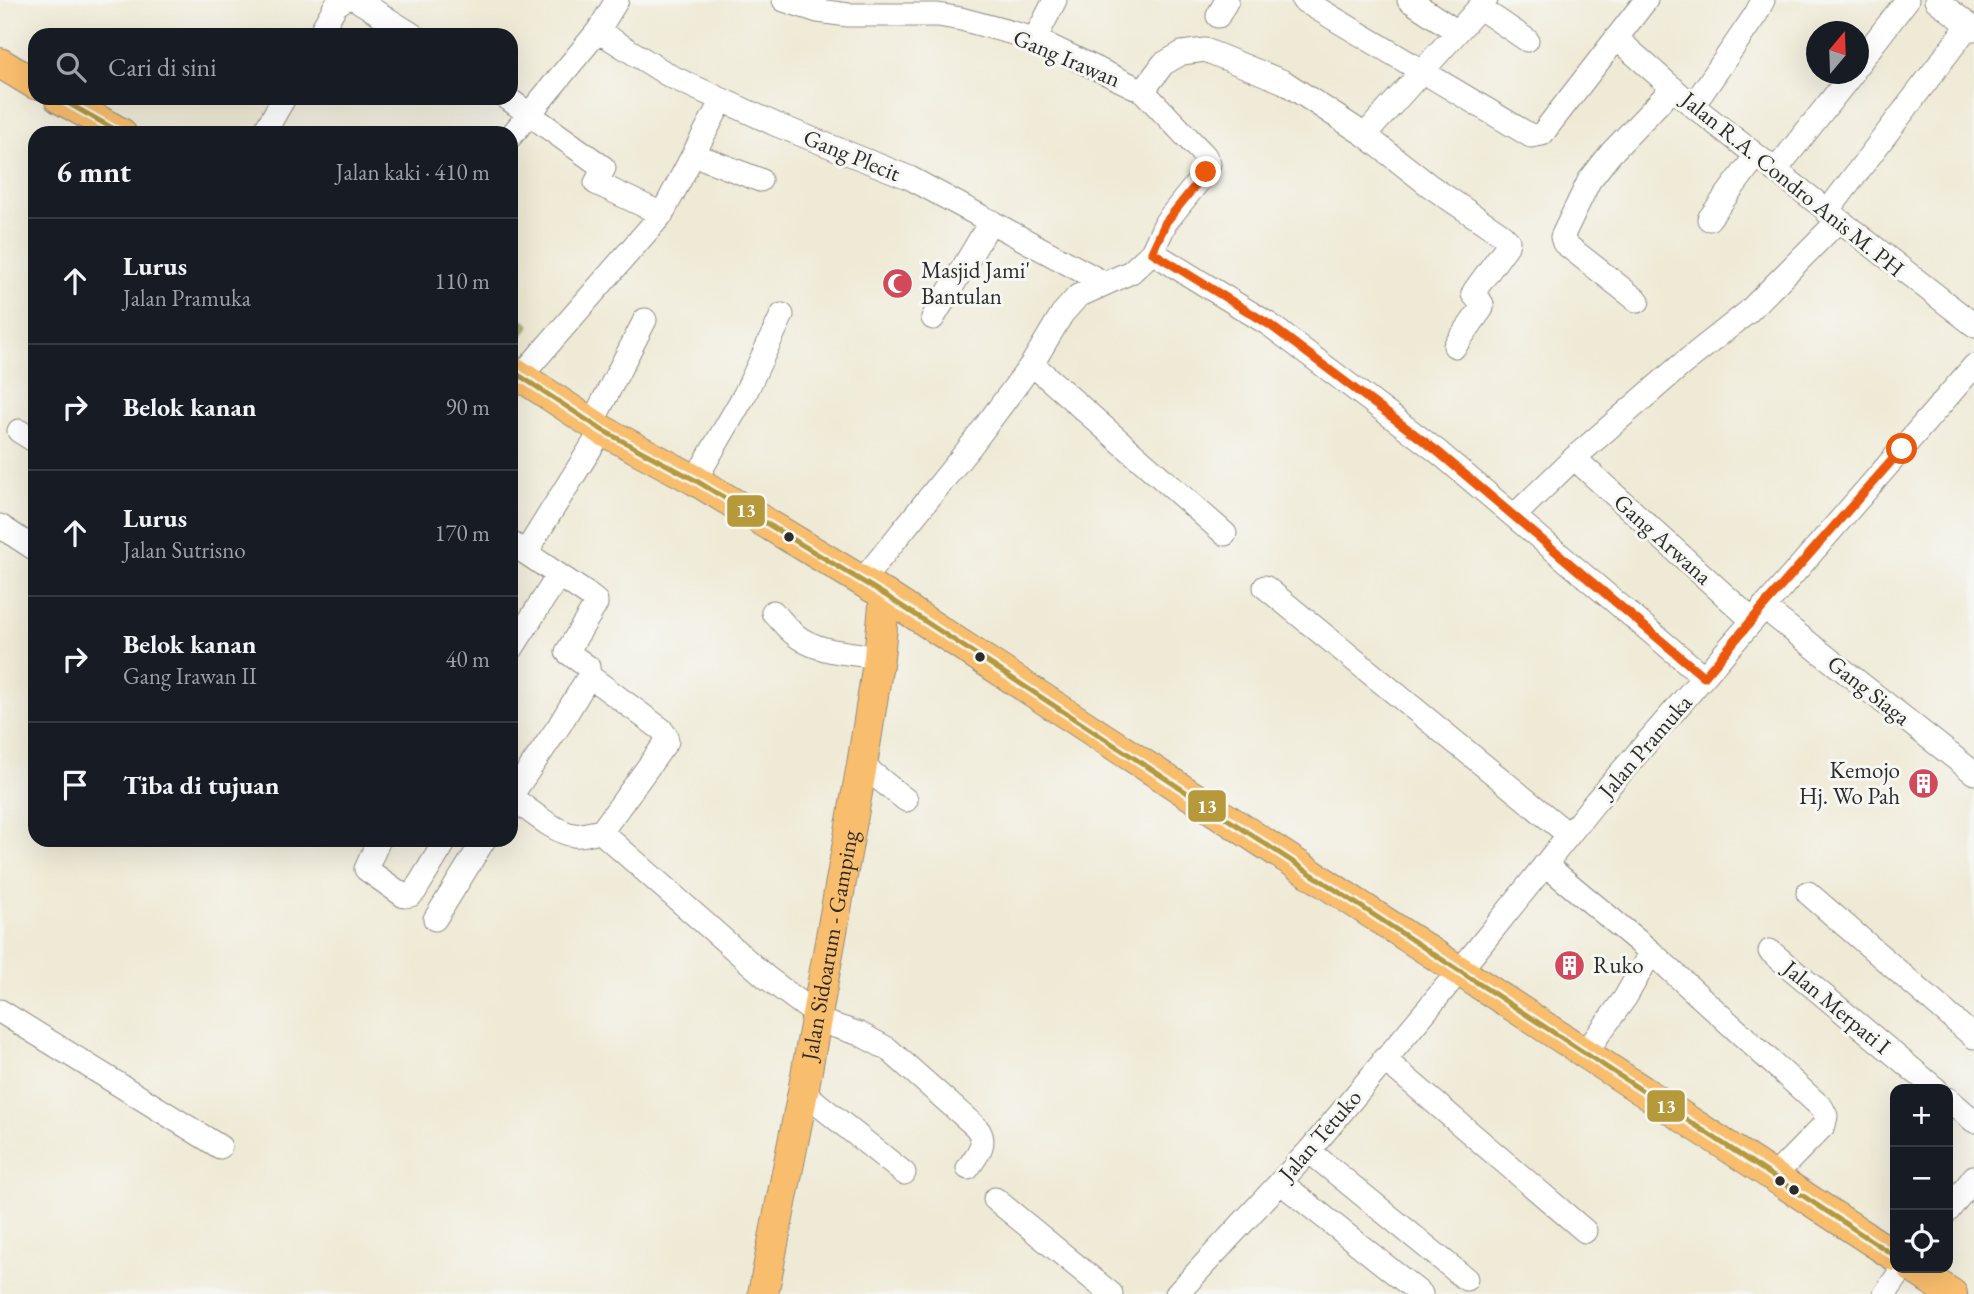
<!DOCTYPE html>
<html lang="id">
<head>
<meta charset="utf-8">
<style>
  :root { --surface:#171b24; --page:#20242c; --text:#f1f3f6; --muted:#9ea1a6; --line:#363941 }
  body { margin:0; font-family:"EB Garamond",serif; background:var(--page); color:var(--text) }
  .controls { position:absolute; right:21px; bottom:21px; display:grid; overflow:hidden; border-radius:14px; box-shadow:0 7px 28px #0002 }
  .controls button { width:63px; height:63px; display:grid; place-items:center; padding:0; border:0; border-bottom:2px solid var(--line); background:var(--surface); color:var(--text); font:35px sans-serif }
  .compass { position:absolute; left:1806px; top:21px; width:63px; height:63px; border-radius:50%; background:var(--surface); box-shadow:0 7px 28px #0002; rotate:19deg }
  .stop { position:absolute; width:21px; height:21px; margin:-16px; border:5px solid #ea580c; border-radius:50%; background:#fff }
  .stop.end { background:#ea580c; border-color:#fff; box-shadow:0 2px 7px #0008 }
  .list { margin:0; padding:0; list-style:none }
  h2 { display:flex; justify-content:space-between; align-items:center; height:91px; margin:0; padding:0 28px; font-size:30px }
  h2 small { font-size:23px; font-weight:400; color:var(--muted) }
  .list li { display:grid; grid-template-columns:46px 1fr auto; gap:21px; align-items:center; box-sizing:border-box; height:126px; padding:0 28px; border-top:2px solid var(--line) }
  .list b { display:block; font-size:26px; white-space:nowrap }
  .list p { margin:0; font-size:23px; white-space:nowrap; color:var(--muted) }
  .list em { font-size:23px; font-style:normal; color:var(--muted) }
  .icon { flex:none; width:38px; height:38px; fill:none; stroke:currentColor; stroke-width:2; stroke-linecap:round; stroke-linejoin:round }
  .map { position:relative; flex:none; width:1974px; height:1294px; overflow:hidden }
  .search { position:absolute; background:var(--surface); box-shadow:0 7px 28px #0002; left:28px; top:28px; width:490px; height:77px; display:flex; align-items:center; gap:18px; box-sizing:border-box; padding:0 24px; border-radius:21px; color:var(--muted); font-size:26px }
  .panel { position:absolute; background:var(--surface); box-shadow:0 7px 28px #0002; left:28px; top:126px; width:490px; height:721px; border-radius:21px }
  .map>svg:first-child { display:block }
  .green { fill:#b9c769; stroke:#72794a; stroke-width:2 }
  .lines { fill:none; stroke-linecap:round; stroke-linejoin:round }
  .minor-casing { stroke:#8d8a80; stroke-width:25 }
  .major-casing { stroke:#8d8a80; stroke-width:32 }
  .minor { stroke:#fff; stroke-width:23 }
  .major { stroke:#f9be6d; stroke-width:30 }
  .bus-1-casing { stroke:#f6f6f2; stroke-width:10 }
  .bus-1 { stroke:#b6993b; stroke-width:5 }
  .route { stroke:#ea580c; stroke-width:9 }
  .bus-dot { fill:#2b2b2b; stroke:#f6f6f2; stroke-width:2.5 }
  .labels { text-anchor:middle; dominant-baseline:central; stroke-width:6; stroke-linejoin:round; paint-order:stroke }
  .street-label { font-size:23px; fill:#2b2b2b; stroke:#f6f6f2 }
  .poi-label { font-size:23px; fill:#2b2b2b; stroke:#f6f6f2; text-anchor:start }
  .line-badge { stroke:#f6f6f2; stroke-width:2.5 }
  .badge-label { font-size:19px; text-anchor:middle; font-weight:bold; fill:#fff }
</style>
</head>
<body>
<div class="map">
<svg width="1974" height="1294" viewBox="0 0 1974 1294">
  <rect width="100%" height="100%" fill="#f6f6f2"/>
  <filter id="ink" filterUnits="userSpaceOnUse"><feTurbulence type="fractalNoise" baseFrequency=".0143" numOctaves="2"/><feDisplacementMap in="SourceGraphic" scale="14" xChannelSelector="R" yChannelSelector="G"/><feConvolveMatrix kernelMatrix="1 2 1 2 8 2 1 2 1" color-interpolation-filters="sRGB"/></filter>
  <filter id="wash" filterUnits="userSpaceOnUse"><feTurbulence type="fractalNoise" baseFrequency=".00686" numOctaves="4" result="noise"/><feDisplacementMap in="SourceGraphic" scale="28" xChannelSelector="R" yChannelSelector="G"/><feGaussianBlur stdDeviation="1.57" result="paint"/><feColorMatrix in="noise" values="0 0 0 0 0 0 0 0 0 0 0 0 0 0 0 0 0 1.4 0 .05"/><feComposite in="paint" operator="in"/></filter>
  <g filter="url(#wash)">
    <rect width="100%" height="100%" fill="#efead5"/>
    <!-- green -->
    <path class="green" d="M511,313L529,325L511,350Z"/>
  </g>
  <g filter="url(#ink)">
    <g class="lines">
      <defs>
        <path id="minor" d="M357,0L413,35
          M784,0L818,11L848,15H938L961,19L1035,39L1143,91L1205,156L1209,164L1206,172L1166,222L1152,252L1146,258L1131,272L1078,296L1062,314L1032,364L970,447L862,581
          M1303,0L1531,136L1542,134L1646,0
          M1409,0L1456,31
          M1936,0L1974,29
          M1480,8L1527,40
          M1218,16L1227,0
          M598,31L670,76L777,125L910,178L1104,283
          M319,35L336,5L344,0
          M1616,38L1693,106L1974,325
          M1035,39L1055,0
          M1858,64L1907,0
          M1143,91L1163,64L1182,53L1205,50L1284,82L1365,135L1430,186L1501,234L1508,241L1507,246L1475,290L1473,294L1482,304V308L1455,346
          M507,98L604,168L596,183L662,214
          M1693,106L1756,14L1763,0
          M264,133L284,98
          M1365,135L1486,0
          M511,136L598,31L617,0
          M695,155L760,180
          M1775,171L1852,74
          M1827,212L1969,25
          M1709,219L1756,156
          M1152,252L1270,325L1437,451L1704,677
          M1638,301L1564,243L1562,237L1589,181L1611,153L1673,88
          M933,318L991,221
          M1032,364L1225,534
          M521,376L662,214L722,100
          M592,423L645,320
          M19,431L35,441
          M1574,458L1752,620
          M695,480L745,394L782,315
          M1514,516L1574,458L1680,366L1748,312L1838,221
          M0,526L35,549
          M511,543L587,594L596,601V604L567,652L588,667L589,676L559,726L511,796
          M529,554L532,542L602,430
          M1265,587L1569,835
          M1763,607L1974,773
          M773,612C780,619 786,627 793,633C815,653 850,653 879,657
          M511,650L558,576
          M589,676L661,729L666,736L667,741L601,832
          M862,765L906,800
          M511,797C527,808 555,833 574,835C583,837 592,831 601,832L766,977L817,1015
          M379,840L366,869L404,896L411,895L415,891L446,840
          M1546,865L1651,952L1822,1108L1826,1116L1824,1125L1774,1176
          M1808,893L1974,1037
          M435,919L484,840
          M1770,951L1936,1089
          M0,1011L220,1147
          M816,1020L860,1034L888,1049L976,1127C989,1142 978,1154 968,1168
          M1585,1053L1625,998L1651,952
          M1384,1059L1585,1231
          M803,1092L904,1173
          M1948,1099L1974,1121
          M1309,1151L1466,1279
          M1280,1182L1421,1294
          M995,1199L1111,1294
          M1948,1211L1974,1177
          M1177,1294L1309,1151L1475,952L1596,801L1974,366
          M1885,1294L1903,1268"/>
        <g id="major">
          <path d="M0,63L35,84"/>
          <path d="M59,98L121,133"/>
          <path d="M511,370L602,430L695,480L885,595L1895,1256"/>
          <path d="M1913,1268L1952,1294"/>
          <path id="s1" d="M763,1294L803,1092L862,765L879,657L885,595"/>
        </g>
      </defs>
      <!-- minor casing -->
      <use href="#minor" class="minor-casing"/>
      <!-- major casing -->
      <use href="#major" class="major-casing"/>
      <!-- minor -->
      <use href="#minor" class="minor"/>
      <!-- major -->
      <use href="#major" class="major"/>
      <defs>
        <path id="bus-1" d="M59,98L121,133
          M511,370L602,430L695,480L885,595L1895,1256"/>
      </defs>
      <!-- bus-1 casing -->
      <use href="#bus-1" class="bus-1-casing"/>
      <!-- bus-1 -->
      <use href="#bus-1" class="bus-1"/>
    </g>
  </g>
  <g class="lines" filter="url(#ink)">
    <!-- route -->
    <path class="route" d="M1206,172L1166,222L1152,252L1270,325L1437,451L1704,677L1763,607L1902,449"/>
  </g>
  <!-- icons -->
  <defs>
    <symbol id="mosque-disc" viewBox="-11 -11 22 22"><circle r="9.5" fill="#d1495b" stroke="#f6f6f2"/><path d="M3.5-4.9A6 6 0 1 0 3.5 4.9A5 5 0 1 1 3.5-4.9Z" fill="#fff"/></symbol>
    <symbol id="building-disc" viewBox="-11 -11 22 22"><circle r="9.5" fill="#d1495b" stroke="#f6f6f2"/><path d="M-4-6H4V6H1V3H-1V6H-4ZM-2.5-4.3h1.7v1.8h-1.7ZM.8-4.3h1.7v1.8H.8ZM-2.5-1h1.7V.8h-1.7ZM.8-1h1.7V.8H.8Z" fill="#fff"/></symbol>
  </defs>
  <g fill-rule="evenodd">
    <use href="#mosque-disc" x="880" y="266" width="35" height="35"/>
    <use href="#building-disc" x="1906" y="766" width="35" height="35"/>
    <use href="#building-disc" x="1552" y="948" width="35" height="35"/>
  </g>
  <!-- markers -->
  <g class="bus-dot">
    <circle cx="789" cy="537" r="6"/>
    <circle cx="980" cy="657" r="6"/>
    <circle cx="1780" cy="1181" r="6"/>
    <circle cx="1794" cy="1190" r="6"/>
  </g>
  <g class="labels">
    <!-- street labels -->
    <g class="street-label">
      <text transform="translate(1067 58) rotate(23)">Gang Irawan</text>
      <text transform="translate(852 155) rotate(22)">Gang Plecit</text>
      <text transform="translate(1793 184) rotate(39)">Jalan R.A. Condro Anis M. PH</text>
      <text transform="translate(1663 539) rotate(42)">Gang Arwana</text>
      <text transform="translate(1869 690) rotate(38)">Gang Siaga</text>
      <text transform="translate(1645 746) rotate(-49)">Jalan Pramuka</text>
      <text stroke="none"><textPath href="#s1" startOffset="355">Jalan Sidoarum - Gamping</textPath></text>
      <text transform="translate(1837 1007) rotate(40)">Jalan Merpati I</text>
      <text transform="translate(1320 1135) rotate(-49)">Jalan Tetuko</text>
    </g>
    <!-- poi labels -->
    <g class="poi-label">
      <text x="921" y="270">Masjid Jami'<tspan x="921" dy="26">Bantulan</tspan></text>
      <text x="1900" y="770" text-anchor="end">Kemojo<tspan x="1900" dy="26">Hj. Wo Pah</tspan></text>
      <text x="1593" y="965">Ruko</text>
    </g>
  </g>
  <g class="line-badge">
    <rect x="726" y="494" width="40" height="34" rx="7" fill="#b6993b"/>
    <rect x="1187" y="789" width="40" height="34" rx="7" fill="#b6993b"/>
    <rect x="1646" y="1089" width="40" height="34" rx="7" fill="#b6993b"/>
  </g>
  <g class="badge-label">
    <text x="746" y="517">13</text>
    <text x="1207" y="813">13</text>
    <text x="1666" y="1113">13</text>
  </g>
</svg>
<div class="controls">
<button>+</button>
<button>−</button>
<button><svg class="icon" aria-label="locate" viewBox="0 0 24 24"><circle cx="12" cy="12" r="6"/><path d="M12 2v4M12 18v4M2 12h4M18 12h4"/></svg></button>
</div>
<svg class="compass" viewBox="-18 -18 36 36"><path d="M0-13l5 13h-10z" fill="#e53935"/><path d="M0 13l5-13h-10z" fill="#9ea1a6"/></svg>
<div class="stop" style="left:1902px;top:449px"></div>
<div class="stop end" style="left:1206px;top:172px"></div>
<div class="search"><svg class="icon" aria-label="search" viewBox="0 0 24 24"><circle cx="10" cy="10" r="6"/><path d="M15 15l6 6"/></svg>Cari di sini</div>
<section class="panel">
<h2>6 mnt<small>Jalan kaki · 410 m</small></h2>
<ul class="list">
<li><svg class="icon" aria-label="ahead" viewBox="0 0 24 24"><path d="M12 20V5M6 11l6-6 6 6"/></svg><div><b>Lurus</b><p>Jalan Pramuka</p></div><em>110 m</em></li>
<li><svg class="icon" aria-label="right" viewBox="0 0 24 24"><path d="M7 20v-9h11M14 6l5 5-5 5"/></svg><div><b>Belok kanan</b></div><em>90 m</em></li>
<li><svg class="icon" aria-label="ahead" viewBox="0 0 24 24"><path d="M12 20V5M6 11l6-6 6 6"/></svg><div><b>Lurus</b><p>Jalan Sutrisno</p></div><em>170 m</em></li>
<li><svg class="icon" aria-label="right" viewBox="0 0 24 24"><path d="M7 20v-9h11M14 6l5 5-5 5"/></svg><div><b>Belok kanan</b><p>Gang Irawan II</p></div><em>40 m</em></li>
<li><svg class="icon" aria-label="arrive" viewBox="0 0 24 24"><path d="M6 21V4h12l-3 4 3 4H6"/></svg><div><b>Tiba di tujuan</b></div></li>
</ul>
</section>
</div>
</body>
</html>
